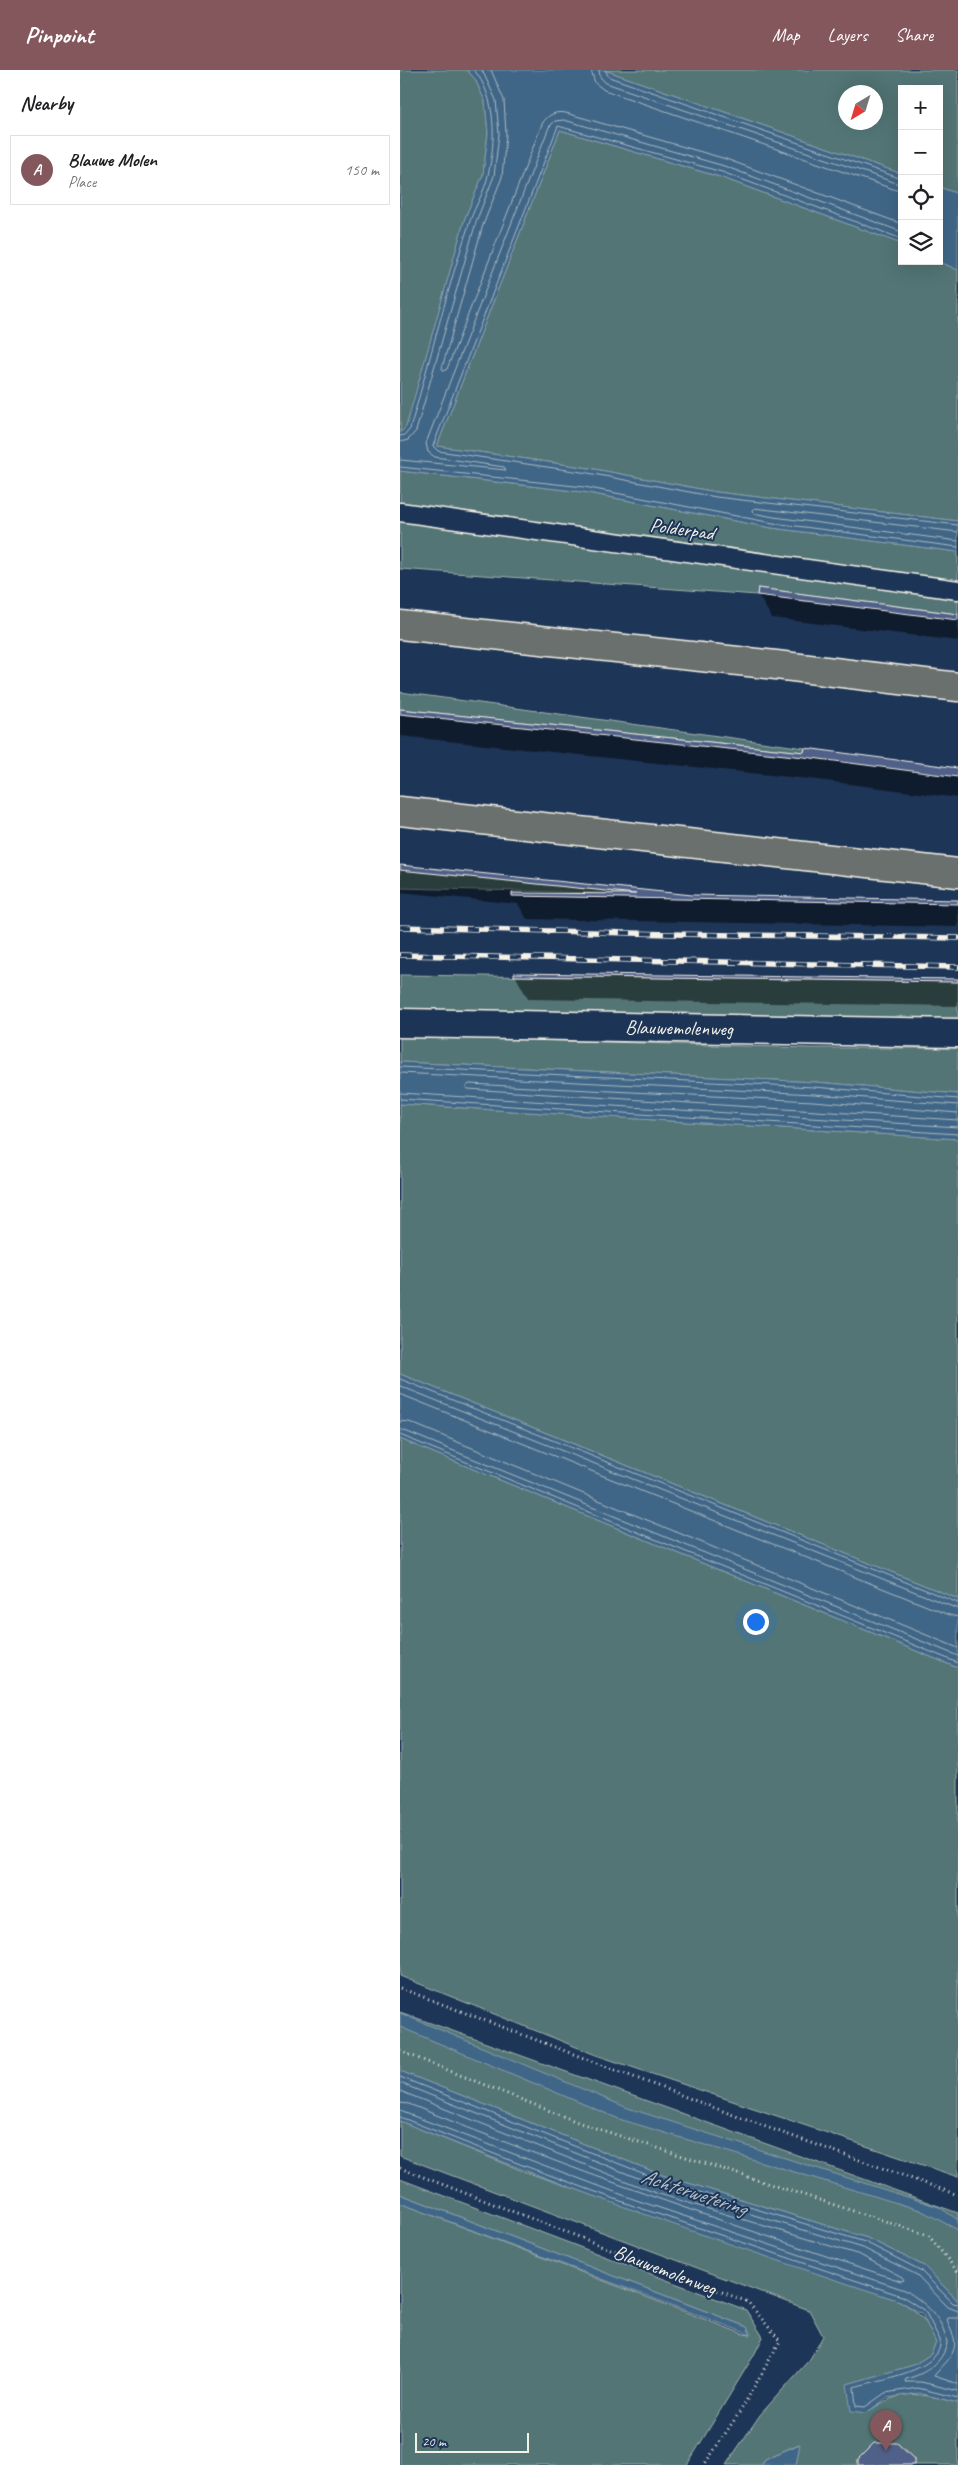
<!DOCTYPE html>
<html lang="en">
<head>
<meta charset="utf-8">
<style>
  :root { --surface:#fff; --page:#f2f2f2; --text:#202124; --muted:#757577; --line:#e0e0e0; --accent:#84575d }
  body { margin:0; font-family:Caveat,sans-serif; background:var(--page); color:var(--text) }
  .controls { position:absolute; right:15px; top:15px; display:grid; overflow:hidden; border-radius:0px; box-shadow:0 5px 20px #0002 }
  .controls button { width:45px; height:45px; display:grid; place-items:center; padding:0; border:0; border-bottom:1px solid var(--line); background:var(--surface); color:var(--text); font:25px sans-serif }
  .compass { position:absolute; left:438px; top:15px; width:45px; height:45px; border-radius:50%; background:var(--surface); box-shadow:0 5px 20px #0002; rotate:218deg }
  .scale { position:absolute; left:15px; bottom:12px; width:114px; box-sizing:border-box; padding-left:5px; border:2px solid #f4f1e8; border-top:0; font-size:14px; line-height:18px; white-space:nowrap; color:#f4f1e8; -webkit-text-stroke:4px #1d3557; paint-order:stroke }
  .you { position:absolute; left:355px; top:1551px; width:18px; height:18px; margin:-12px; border:4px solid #fff; border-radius:50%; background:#1a73e8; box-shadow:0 0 0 8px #1a73e833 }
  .badge { display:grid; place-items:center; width:32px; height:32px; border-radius:50%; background:var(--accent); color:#fff; font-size:16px; font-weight:700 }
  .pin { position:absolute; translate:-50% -41px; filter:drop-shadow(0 1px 2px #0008) }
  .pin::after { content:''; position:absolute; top:26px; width:18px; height:15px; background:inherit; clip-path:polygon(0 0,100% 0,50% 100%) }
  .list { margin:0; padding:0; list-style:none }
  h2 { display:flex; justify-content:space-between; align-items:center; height:65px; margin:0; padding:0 20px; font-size:21px }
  h2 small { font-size:16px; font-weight:400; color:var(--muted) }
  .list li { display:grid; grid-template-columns:32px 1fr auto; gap:15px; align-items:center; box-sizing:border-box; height:70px; margin:0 10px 10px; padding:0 10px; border:1px solid var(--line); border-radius:0px }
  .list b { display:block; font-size:19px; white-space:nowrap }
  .list p { margin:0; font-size:16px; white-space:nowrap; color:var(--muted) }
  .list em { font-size:16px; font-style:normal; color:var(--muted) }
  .icon { flex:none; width:28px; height:28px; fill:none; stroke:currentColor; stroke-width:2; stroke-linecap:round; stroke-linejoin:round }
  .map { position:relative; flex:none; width:558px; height:2395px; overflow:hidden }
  header { display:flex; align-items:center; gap:30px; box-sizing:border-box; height:70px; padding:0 25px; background:var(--accent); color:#fff }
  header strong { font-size:24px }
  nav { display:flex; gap:28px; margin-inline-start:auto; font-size:18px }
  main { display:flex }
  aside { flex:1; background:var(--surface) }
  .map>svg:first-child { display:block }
  .green { fill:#537474; stroke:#a4b2ae; fill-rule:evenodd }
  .water { fill:#3f6687; stroke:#879eae }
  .shadow { fill:#0007 }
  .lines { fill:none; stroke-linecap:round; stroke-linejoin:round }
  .shore { stroke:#acb9c1; stroke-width:1 }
  .building { fill:#506189; stroke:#f4f1e8 }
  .lane-casing { stroke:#f4f1e8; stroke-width:21 }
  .street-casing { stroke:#f4f1e8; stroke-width:31 }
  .highway-casing { stroke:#f4f1e8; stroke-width:31 }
  .path { stroke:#f4f1e8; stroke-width:3; stroke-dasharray:1 4; stroke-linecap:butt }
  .lane { stroke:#1d3557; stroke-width:18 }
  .street { stroke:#1d3557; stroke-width:28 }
  .highway { stroke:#6a706d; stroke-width:28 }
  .rail-casing { stroke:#f4f1e8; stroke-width:5.5 }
  .rail { stroke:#1d3557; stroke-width:4; stroke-dasharray:11; stroke-linecap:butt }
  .labels { text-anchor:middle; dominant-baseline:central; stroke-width:4; stroke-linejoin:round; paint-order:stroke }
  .street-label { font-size:20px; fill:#f4f1e8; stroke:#1d3557 }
  .water-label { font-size:21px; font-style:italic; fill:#b5c0c6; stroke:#1d3557 }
</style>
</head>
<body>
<header>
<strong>Pinpoint</strong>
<nav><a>Map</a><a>Layers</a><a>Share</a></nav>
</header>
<main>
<aside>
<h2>Nearby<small></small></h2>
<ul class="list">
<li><span class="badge">A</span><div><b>Blauwe Molen</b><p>Place</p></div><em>150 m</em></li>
</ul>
</aside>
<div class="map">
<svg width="558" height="2395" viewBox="0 0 558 2395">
  <rect width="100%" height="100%" fill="#1d3557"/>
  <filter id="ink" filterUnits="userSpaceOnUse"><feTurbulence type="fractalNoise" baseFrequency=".02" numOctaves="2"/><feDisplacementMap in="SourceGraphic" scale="10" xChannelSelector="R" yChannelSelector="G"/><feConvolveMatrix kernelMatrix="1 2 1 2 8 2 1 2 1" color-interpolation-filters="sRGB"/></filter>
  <g filter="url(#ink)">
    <!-- green -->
    <path class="green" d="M0,0H67L75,9L85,31L88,63L83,105L65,148L6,358L0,363Z
      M204,0H558V124L539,117V19H502V104ZM446,22H476V52H446Z
      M160,60L320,107L502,174V191H538L558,200V451L316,422L189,398L37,376Z
      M0,401L183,422L372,458L558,482V544L358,518L357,525L0,499Z
      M0,622L405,678L404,682L0,639Z
      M0,800L236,824L0,818Z
      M0,905L558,912V949L0,939Z
      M0,966L411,978H558V1024L415,1012L0,992Z
      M0,1034L558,1069V1529L0,1304Z
      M0,1369L558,1598V2107L196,1985L0,1906Z
      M0,1942L558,2143V2231L524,2196L467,2168L262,2105L0,2001Z
      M0,2051L123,2101L500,2231C522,2245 525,2248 536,2273L531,2284L514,2295L448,2314L466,2343C503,2317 517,2323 558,2333V2395H396L399,2374L365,2389L362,2395H326L360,2345L410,2289L423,2266L409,2240L0,2086Z
      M0,2109L346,2240L363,2267L354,2285L287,2395H0V2133L343,2264L351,2265L347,2257L0,2124Z"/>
    <!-- water -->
    <path class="water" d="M67,0H204L502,104V174L320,107L160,60L37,376L189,398L316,422L558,451V482L372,458L183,422L0,401V363L6,357L65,148L83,105L88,63L85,31L75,9Z
      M539,117L558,124V200L538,191Z
      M0,992L415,1012L558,1024V1069L0,1034Z
      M0,1304L558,1529V1598L0,1369Z
      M0,1943L228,2038L539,2137L558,2150V2160L520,2140L219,2049L0,1957Z
      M0,2001L262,2105L467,2168L524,2196L558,2231V2333L519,2323L487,2328L466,2343L451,2341L447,2314L514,2295L531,2284L536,2273L522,2244L500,2231C331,2176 164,2118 0,2051Z
      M0,2124L347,2257L351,2265L0,2133Z
      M400,2374L396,2395H362L365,2389Z"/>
    <!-- shadow -->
    <path class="shadow" d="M358,525L558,545V571L372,548Z
      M0,641L558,699V728L418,710L0,666Z
      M0,797L292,827L558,832V857L127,849L118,834L0,822Z
      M115,905L558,911V936L128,929Z"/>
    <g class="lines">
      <!-- shore -->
      <path class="shore" d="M91,0L104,30L106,64L102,107L83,155L42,298L44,301L47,299L142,54C148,44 156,41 166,43L326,89L502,154
        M191,0L195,13L204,20L502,122
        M199,0L200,7L206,13L502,115
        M205,0L209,7L502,109
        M502,169L322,102L158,56L33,376L38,381L188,403L316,427L558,455
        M0,366L5,365L10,359C30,290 47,219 70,151C75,136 85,121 88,105C96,72 97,27 74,0
        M0,372L8,370L16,361L76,152L94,106L99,64L96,30L82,0
        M0,390L106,400L104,397L35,387L28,382L26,373L149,57L155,51L164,50L324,96L502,162
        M0,397L184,417L373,453L558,477
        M558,462L354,438L352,440L353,443L374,447L558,471
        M0,997L414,1017L558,1029
        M0,1003L414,1024L558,1035
        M0,1023L558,1057
        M0,1029L558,1064
        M558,1043L413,1031L69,1014L66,1017L68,1019L558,1050
        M0,1309L558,1533
        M0,1316L558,1539
        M0,1324L549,1545L558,1547
        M0,1351L9,1352L558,1578
        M0,1359L558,1586
        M0,1365L558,1593
        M0,2007L260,2110L465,2172L520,2200L553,2233L558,2234
        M0,2013L258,2116L463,2178L517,2205L548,2237L558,2241
        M0,2021L256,2123L460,2185L502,2207L504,2210L501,2211L483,2205C323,2152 165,2098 9,2034L0,2033
        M0,2041L236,2130L505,2220C525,2233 543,2247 547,2273C543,2293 525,2304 506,2309L505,2312H521L558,2321
        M0,2047L125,2096L234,2136L502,2226L525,2241L540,2270C544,2301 476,2310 454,2317L456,2336L465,2337L485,2323L518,2318L558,2328
        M558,2248H547C548,2255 552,2261 554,2268C558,2285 542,2295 534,2306L558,2314"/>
    </g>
    <!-- building -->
    <path class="building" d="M358,518L558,544V550L357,525Z
      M0,639L404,682L405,678L558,698V707L404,687L0,644Z
      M0,795L292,825L558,830V834L112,826V823L236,824L0,800Z
      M114,903L558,909V912L114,906Z
      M474,2373H497L514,2389V2395H458V2389Z"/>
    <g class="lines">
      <defs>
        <path id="lane" d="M0,442L558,520"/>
        <path id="street" d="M0,953L558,963"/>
        <path id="highway" d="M0,555L376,595L558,617
          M0,741L558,803"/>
      </defs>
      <!-- lane casing -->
      <use href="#lane" class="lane-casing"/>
      <!-- street casing -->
      <use href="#street" class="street-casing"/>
      <!-- highway casing -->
      <use href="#highway" class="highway-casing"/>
      <!-- path -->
      <path class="path" d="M0,1918L341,2048L558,2125
        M0,1981L180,2053L528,2165L558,2202
        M0,2098L348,2232L380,2271L341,2340L304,2395"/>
      <!-- lane -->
      <use href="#lane" class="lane"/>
      <!-- street -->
      <use href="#street" class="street"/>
      <!-- highway -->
      <use href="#highway" class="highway"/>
      <defs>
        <path id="rail" d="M0,857L270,864L558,868
          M0,885L558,897"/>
      </defs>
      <!-- rail casing -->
      <use href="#rail" class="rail-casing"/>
      <!-- rail -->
      <use href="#rail" class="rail"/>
    </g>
  </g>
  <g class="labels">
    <!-- street labels -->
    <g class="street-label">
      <text transform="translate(282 459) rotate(8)">Polderpad</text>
      <text transform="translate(279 958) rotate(1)">Blauwemolenweg</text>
      <text transform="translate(265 2200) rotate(21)">Blauwemolenweg</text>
    </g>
    <!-- water labels -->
    <g class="water-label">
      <text transform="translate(294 2122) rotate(18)">Achterwetering</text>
    </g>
  </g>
</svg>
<div class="controls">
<button>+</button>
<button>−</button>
<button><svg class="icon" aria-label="locate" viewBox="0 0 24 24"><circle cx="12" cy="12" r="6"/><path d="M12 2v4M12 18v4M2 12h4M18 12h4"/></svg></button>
<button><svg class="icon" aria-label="layers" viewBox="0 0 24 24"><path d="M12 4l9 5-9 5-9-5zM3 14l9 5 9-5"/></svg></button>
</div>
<svg class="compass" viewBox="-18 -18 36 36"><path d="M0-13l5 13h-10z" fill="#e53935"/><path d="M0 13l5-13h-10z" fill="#757577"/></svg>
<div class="scale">20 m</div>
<div class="you"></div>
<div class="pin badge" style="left:486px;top:2381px">A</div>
</div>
</main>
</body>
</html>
